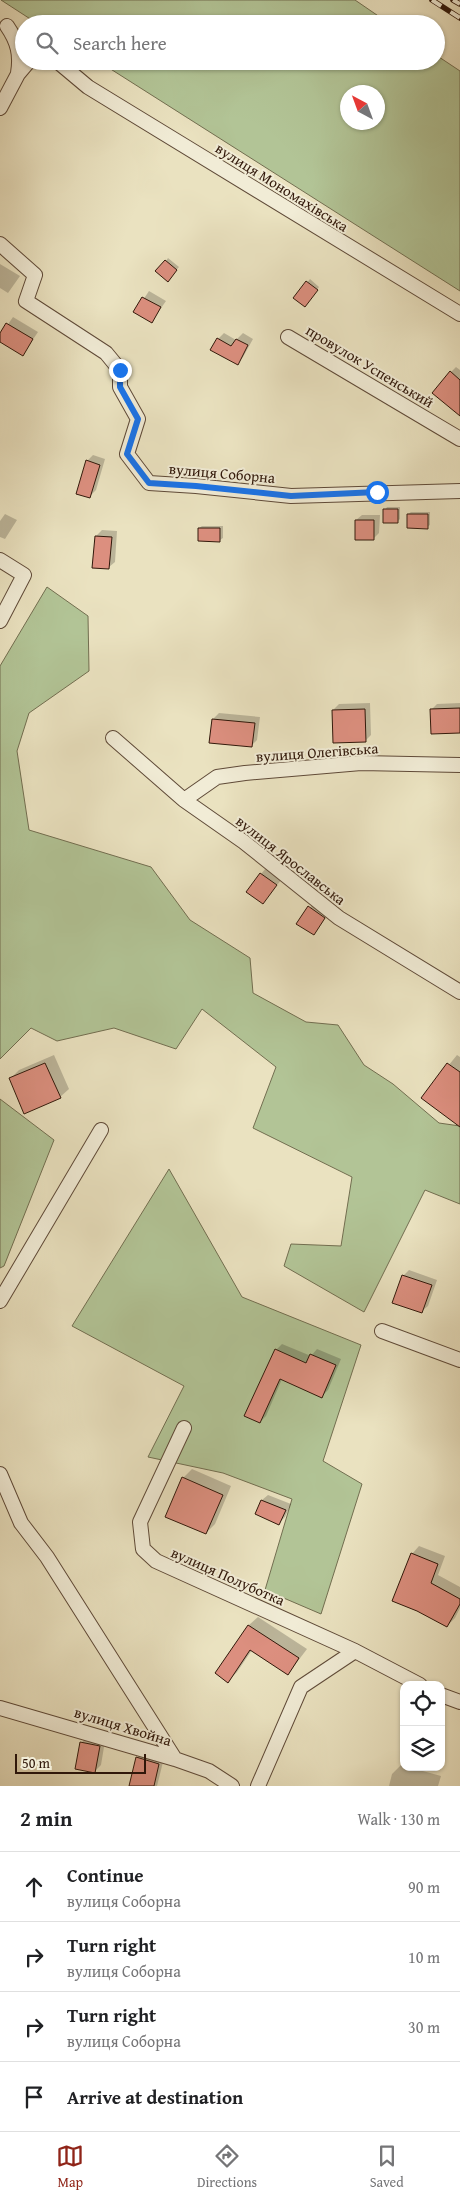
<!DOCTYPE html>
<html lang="en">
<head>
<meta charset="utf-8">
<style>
  :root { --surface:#fff; --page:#f2f2f2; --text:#202124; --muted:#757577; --line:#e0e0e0; --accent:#8f2418 }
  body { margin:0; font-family:"Gentium Book Plus",serif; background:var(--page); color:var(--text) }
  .controls { position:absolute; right:15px; bottom:15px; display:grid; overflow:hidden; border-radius:10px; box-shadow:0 1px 4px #0004 }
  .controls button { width:45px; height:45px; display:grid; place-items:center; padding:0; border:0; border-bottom:1px solid var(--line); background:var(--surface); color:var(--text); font:25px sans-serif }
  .compass { position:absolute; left:340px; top:85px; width:45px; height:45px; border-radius:50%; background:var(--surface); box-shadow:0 1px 4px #0004; rotate:319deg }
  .scale { position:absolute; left:15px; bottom:12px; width:131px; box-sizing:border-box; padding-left:5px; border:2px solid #31180a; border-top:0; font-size:14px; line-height:18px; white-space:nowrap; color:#31180a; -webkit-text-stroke:4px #f1ecd6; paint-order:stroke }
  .stop { position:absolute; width:15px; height:15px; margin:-11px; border:4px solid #1a73e8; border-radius:50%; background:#fff }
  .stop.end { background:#1a73e8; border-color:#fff; box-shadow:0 1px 5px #0008 }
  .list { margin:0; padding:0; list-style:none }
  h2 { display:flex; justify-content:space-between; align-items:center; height:65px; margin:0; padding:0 20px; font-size:21px }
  h2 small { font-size:16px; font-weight:400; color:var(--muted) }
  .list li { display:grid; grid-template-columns:32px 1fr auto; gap:15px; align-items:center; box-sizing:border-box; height:70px; padding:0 20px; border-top:1px solid var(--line) }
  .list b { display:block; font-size:19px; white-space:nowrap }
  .list p { margin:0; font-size:16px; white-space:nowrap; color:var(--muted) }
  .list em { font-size:16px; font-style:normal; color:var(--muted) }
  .icon { flex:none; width:28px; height:28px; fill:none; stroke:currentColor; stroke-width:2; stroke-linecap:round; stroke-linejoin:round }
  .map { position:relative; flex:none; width:460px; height:1786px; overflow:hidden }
  .search { position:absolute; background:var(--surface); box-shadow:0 1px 4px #0004; left:15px; right:15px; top:15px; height:55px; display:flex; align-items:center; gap:12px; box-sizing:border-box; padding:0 18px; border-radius:28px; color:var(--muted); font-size:19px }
  .sheet { height:345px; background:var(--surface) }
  nav { display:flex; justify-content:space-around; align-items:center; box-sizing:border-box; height:70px; border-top:1px solid var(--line); background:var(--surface); font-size:14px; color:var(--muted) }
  nav a { display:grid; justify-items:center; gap:2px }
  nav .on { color:var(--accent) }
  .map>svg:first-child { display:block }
  .green { fill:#b2c496; stroke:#726e50; fill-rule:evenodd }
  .shadow { fill:#0003 }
  .building { fill:#dc8f7f; stroke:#31180a }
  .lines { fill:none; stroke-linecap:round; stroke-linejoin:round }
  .minor-casing { stroke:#5f4a38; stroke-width:16 }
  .minor { stroke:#f1ecd6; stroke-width:14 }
  .rail-casing { stroke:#31180a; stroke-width:5.5 }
  .rail { stroke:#f1ecd6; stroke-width:4; stroke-dasharray:11; stroke-linecap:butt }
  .route { stroke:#1a73e8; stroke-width:6 }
  .labels { text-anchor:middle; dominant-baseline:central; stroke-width:4; stroke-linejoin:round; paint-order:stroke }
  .street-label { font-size:15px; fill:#31180a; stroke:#f1ecd6 }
</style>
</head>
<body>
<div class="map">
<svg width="460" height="1786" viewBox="0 0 460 1786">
  <rect width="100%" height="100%" fill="#eae2c0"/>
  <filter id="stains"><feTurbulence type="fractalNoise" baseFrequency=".004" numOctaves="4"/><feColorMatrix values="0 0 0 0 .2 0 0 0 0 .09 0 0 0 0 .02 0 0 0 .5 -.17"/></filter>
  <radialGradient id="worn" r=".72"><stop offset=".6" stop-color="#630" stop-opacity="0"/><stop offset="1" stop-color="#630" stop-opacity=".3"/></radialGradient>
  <!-- green -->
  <path class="green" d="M1,0H355L390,24H38Z
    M436,55L460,71V291L98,61H436ZM378,92V122H348V92Z
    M47,587L88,616L89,671L29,713L17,751L29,830L151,867L190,920L250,958L253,993L306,1022L338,1025L364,1065L393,1084L439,1123L460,1126V1204L425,1190L364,1312L284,1266L291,1244L341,1246L352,1177L253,1128L276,1067L202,1009L176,1049L114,1028L57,1041L31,1028L0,1059V666Z
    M0,1099L54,1140L4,1266L0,1268Z
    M169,1169L242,1297L361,1345L323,1461L362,1484L321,1614L265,1590L292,1499L223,1473L148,1457L184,1386L72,1326Z"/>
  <!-- shadow -->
  <path class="shadow" d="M168,258L179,267L170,277L166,261Z
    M0,264L20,276L8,293L0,288Z
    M310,279L319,287L307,303L295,298Z
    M149,291L166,301L152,321L135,312Z
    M13,317L38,332L23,354L0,341V336Z
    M224,333L236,340L243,333L253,339L243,357L238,363L218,339Z
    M456,367L460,370V404L451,372Z
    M93,455L105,459L96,490L90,496L87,461Z
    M387,507H400V519L397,522L385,510Z
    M411,512H430V525L427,527L408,514Z
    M5,514L17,520L5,539L0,537V521Z
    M362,515H380L379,533L373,539L356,520Z
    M202,526H223V538L220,540L199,528Z
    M102,530L117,531L115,562L109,567L96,536Z
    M370,703L371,735L365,741L333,710L339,704Z
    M460,703V732L431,710L437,704Z
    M219,713L260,717L257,740L251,746L213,719Z
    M266,868L282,879L263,902L261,874Z
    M315,901L330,912L314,934L298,924Z
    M54,1055L69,1089L60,1097L10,1079L19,1070Z
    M457,1055L460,1057V1125L423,1097Z
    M409,1270L437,1280L428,1306L422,1311L403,1276Z
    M282,1344L311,1356L317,1349L341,1359L328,1390L322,1396L282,1379L266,1416L260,1422L276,1350Z
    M192,1469L231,1486L215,1524L206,1533L183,1478Z
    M268,1495L291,1504L285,1517L279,1523L262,1500Z
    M419,1546L445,1556L438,1575L460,1587V1608L455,1618L447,1626L412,1554Z
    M258,1617L307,1649L288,1674L252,1650L237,1672L228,1681L217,1673L249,1625Z
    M87,1737L105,1741L101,1765L95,1771L81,1743Z
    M143,1752L164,1758L157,1786H130L137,1758Z
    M401,1765L441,1776L438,1786H389L392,1774Z"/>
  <!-- building -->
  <path class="building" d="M165,260L177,270L168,282L155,271Z
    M306,281L318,290L305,307L293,298Z
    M142,297L161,307L152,323L133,312Z
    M6,323L33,339L23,356L0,342V333Z
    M217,338L231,346L236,339L248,345L238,365L210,350Z
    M450,371L460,380V416L432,393Z
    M86,460L100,465L90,498L76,494Z
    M383,509H398V523H383Z
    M407,514H428V529L407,528Z
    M355,520H374V540H355Z
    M198,528H220V542L198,541Z
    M95,536L112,537L109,569L92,568Z
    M460,708V733L431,734L430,709Z
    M365,709L366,742L333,743L332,710Z
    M212,719L255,723L252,747L209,743Z
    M260,873L277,885L263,904L246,892Z
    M308,906L325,918L314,935L296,924Z
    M45,1063L61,1098L24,1114L9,1078Z
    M447,1063L460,1072V1127L421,1098Z
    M402,1275L432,1285L422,1313L392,1303Z
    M275,1349L306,1363L310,1354L336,1365L322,1398L280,1379L260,1423L244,1416Z
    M182,1477L223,1495L206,1534L165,1517Z
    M261,1500L286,1510L279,1525L255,1514Z
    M411,1553L438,1564L431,1583L460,1599V1604L447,1627L417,1611L392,1601Z
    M248,1625L299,1658L288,1675L250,1650L228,1683L215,1673Z
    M80,1742L100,1746L95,1773L75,1769Z
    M136,1757L159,1764L154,1786H129Z"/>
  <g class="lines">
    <defs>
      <path id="minor" d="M7,26C18,42 21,55 18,73
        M57,61L88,87L460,314
        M0,108L18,74L29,61
        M0,244L35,275L26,301L106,353L120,370V387L138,419L127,454L149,483L196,486L291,496L460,491
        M288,337L460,439
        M0,560L24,575L0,621
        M113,738L184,800L244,842L339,918L460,992
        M184,800L217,777L245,773L361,763L460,765
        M0,1301L101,1130
        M382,1331L460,1360
        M184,1428L140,1522L143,1549L156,1561L355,1651L420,1685
        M0,1474L21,1523L47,1557L175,1759
        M441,1695L460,1702
        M0,1708L175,1759L209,1771L232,1786
        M258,1786L301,1687L355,1651"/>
    </defs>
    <!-- minor casing -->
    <use href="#minor" class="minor-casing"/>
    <!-- minor -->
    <use href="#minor" class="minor"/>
    <defs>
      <path id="rail" d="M432,0L460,18
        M453,0L460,4"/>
    </defs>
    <!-- rail casing -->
    <use href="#rail" class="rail-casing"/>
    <!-- rail -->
    <use href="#rail" class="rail"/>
  </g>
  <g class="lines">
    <!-- route -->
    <path class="route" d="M120,370V387L138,419L127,454L149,483L196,486L291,496L377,492"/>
  </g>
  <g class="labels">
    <!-- street labels -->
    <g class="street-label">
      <text transform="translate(282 187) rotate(32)">вулиця Мономахівська</text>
      <text transform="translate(370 366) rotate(31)">провулок Успенський</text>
      <text transform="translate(222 473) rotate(5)">вулиця Соборна</text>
      <text transform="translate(317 752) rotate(-4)">вулиця Олегівська</text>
      <text transform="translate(291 860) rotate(38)">вулиця Ярославська</text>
      <text transform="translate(228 1576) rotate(24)">вулиця Полуботка</text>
      <text transform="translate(123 1726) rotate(17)">вулиця Хвойна</text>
    </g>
  </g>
  <rect width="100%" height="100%" filter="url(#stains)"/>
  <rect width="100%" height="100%" fill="url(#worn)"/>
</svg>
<div class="controls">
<button><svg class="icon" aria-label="locate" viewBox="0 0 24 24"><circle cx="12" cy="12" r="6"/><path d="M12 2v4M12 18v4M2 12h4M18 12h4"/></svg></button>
<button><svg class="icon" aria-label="layers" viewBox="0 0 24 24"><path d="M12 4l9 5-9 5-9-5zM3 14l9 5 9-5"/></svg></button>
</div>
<svg class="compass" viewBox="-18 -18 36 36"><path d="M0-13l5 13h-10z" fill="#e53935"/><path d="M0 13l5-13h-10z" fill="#757577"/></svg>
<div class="scale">50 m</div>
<div class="stop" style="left:377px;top:492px"></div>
<div class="stop end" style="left:120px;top:370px"></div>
<div class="search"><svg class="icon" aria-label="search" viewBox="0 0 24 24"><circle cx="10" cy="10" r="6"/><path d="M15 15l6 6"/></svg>Search here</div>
</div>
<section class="sheet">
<h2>2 min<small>Walk · 130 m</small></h2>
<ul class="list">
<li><svg class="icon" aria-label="ahead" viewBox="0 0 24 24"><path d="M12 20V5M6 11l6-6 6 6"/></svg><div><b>Continue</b><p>вулиця Соборна</p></div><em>90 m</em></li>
<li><svg class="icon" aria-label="right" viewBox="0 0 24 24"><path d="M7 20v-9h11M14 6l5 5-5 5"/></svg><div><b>Turn right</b><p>вулиця Соборна</p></div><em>10 m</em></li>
<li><svg class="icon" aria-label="right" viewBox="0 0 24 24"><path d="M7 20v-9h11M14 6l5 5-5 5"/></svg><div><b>Turn right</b><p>вулиця Соборна</p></div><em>30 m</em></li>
<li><svg class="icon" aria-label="arrive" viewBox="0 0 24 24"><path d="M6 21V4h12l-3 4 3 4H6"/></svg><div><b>Arrive at destination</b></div></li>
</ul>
</section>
<nav>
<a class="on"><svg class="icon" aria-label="map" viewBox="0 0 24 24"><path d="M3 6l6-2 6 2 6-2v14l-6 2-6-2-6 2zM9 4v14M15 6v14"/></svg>Map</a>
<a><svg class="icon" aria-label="directions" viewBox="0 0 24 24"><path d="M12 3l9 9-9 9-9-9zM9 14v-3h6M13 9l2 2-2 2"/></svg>Directions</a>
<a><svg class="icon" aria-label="saved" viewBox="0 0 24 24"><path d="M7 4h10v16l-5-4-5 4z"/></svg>Saved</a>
</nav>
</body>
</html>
